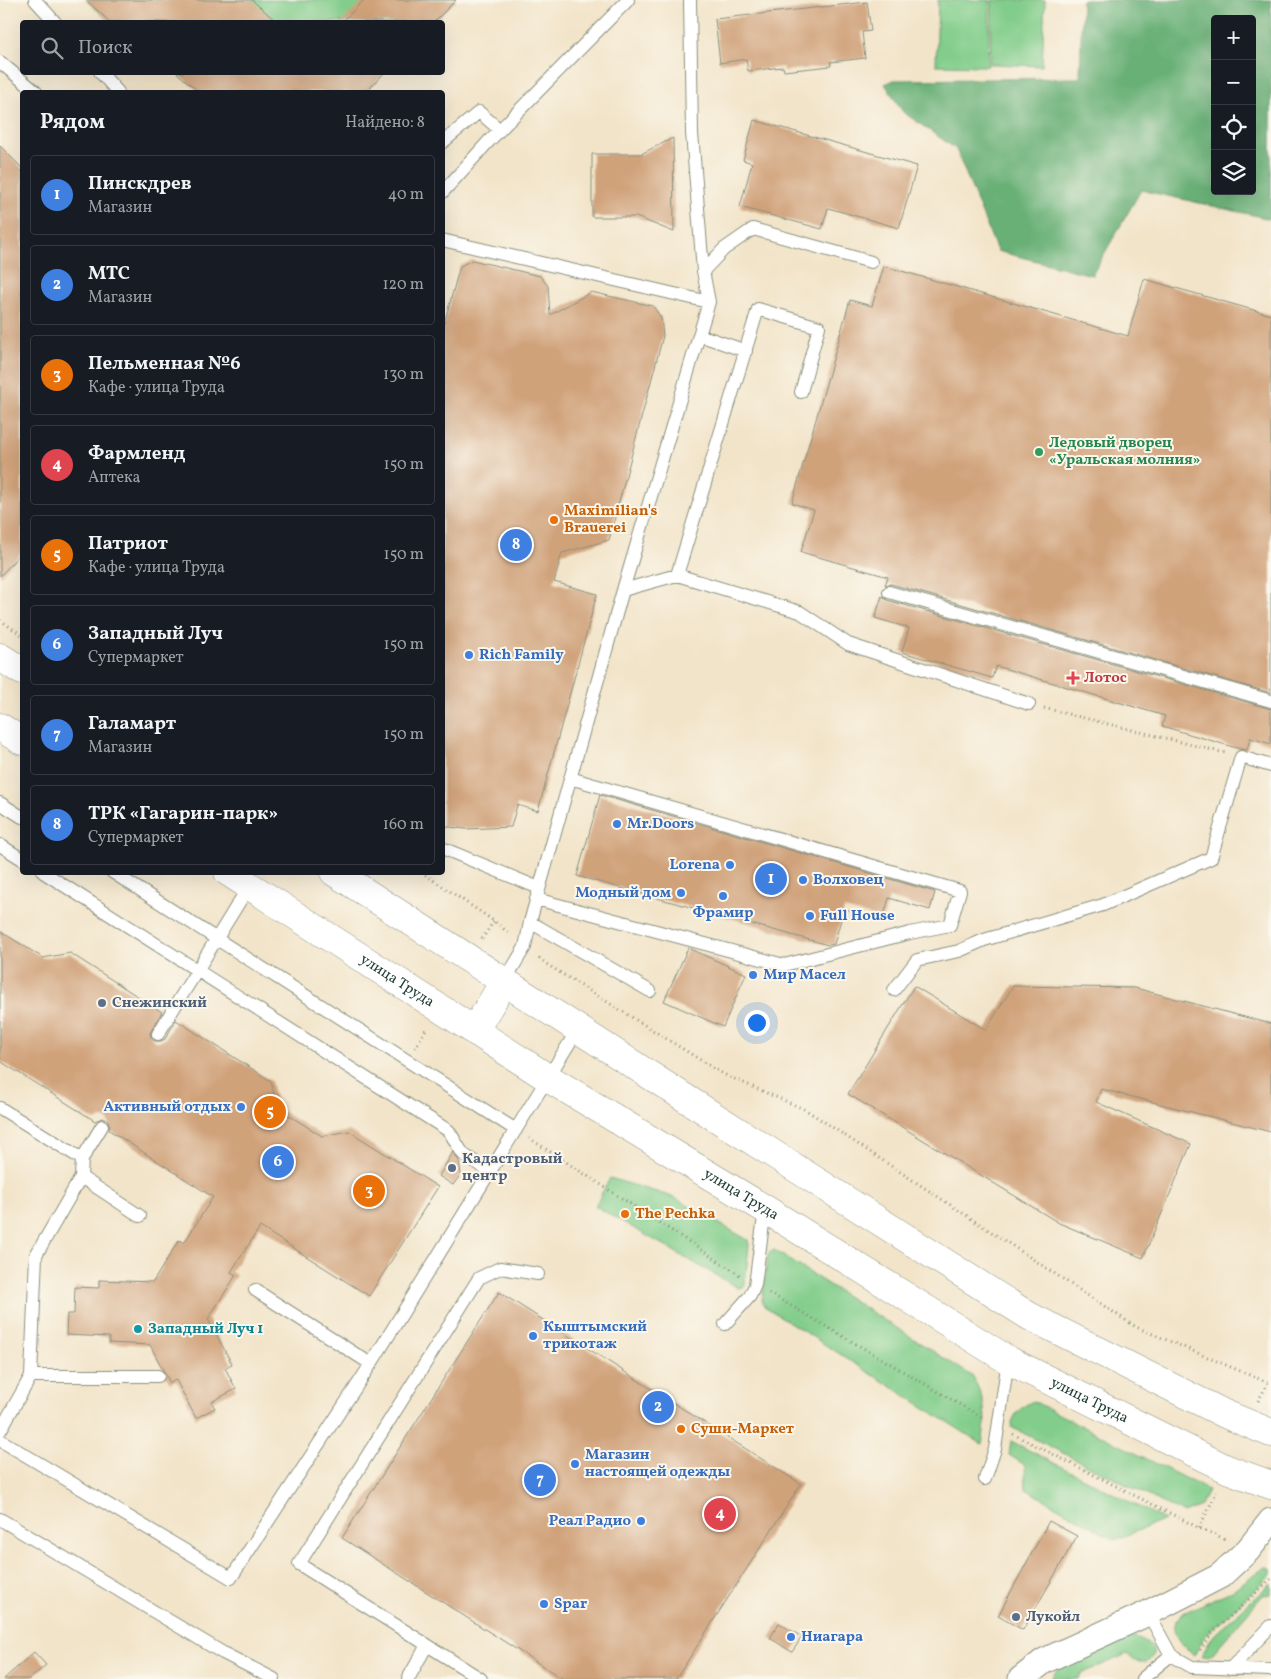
<!DOCTYPE html>
<html lang="ru">
<head>
<meta charset="utf-8">
<style>
  :root { --surface:#171b24; --page:#242831; --text:#f1f3f6; --muted:#9ea1a6; --line:#363941; --accent:#b45309 }
  body { margin:0; font-family:Vollkorn,serif; background:var(--page); color:var(--text) }
  .controls { position:absolute; right:15px; top:15px; display:grid; overflow:hidden; border-radius:5px; box-shadow:0 5px 20px #0002 }
  .controls button { width:45px; height:45px; display:grid; place-items:center; padding:0; border:0; border-bottom:1px solid var(--line); background:var(--surface); color:var(--text); font:25px sans-serif }
  .you { position:absolute; left:756px; top:1022px; width:18px; height:18px; margin:-12px; border:4px solid #fff; border-radius:50%; background:#1a73e8; box-shadow:0 0 0 8px #1a73e833 }
  .badge { display:grid; place-items:center; width:32px; height:32px; border-radius:50%; background:var(--accent); color:#fff; font-size:16px; font-weight:700 }
  .pin { position:absolute; translate:-50% -50%; border:2px solid #fff; box-shadow:0 1px 5px #0006 }
  .list { margin:0; padding:0; list-style:none }
  h2 { display:flex; justify-content:space-between; align-items:center; height:65px; margin:0; padding:0 20px; font-size:21px }
  h2 small { font-size:16px; font-weight:400; color:var(--muted) }
  .list li { display:grid; grid-template-columns:32px 1fr auto; gap:15px; align-items:center; box-sizing:border-box; height:80px; margin:0 10px 10px; padding:0 10px; border:1px solid var(--line); border-radius:5px }
  .list b { display:block; font-size:19px; white-space:nowrap }
  .list p { margin:0; font-size:16px; white-space:nowrap; color:var(--muted) }
  .list em { font-size:16px; font-style:normal; color:var(--muted) }
  .icon { flex:none; width:28px; height:28px; fill:none; stroke:currentColor; stroke-width:2; stroke-linecap:round; stroke-linejoin:round }
  .map { position:relative; flex:none; width:1271px; height:1679px; overflow:hidden }
  .search { position:absolute; background:var(--surface); box-shadow:0 5px 20px #0002; left:20px; top:20px; width:425px; height:55px; display:flex; align-items:center; gap:12px; box-sizing:border-box; padding:0 18px; border-radius:5px; color:var(--muted); font-size:19px }
  .panel { position:absolute; background:var(--surface); box-shadow:0 5px 20px #0002; left:20px; top:90px; width:425px; height:785px; border-radius:5px }
  .map>svg:first-child { display:block }
  .green { fill:#82cd8b; stroke:#508560 }
  .forest { fill:#69b077; stroke:#447656; fill-rule:evenodd }
  .building { fill:#d0a27a }
  .lines { fill:none; stroke-linecap:round; stroke-linejoin:round }
  .lane-casing { stroke:#88907e; stroke-width:14 }
  .street-casing { stroke:#88907e; stroke-width:27 }
  .primary-casing { stroke:#88907e; stroke-width:29 }
  .path { stroke:#88907e; stroke-width:3; stroke-dasharray:1 4; stroke-linecap:butt }
  .lane { stroke:#fff; stroke-width:12 }
  .street { stroke:#fff; stroke-width:25 }
  .primary { stroke:#fff; stroke-width:28 }
  .leisure-dot { fill:#2e9e5b; stroke:#fbf7ec; stroke-width:2 }
  .food-dot { fill:#e8710a; stroke:#fbf7ec; stroke-width:2 }
  .shop-dot { fill:#3f7fe0; stroke:#fbf7ec; stroke-width:2 }
  .health-dot { fill:#e0444e; stroke:#fbf7ec; stroke-width:2 }
  .service-dot { fill:#5c6f8a; stroke:#fbf7ec; stroke-width:2 }
  .culture-dot { fill:#0f9aa8; stroke:#fbf7ec; stroke-width:2 }
  .labels { text-anchor:middle; dominant-baseline:central; stroke-width:4; stroke-linejoin:round; paint-order:stroke }
  .leisure-label { font-size:15px; font-weight:bold; fill:#27864d; stroke:#fbf7ec; text-anchor:start }
  .food-label { font-size:15px; font-weight:bold; fill:#c56008; stroke:#fbf7ec; text-anchor:start }
  .shop-label { font-size:15px; font-weight:bold; fill:#366cbe; stroke:#fbf7ec; text-anchor:start }
  .health-label { font-size:15px; font-weight:bold; fill:#be3a42; stroke:#fbf7ec; text-anchor:start }
  .street-label { font-size:15px; fill:#1f3d34; stroke:#fbf7ec }
  .service-label { font-size:15px; font-weight:bold; fill:#4e5e75; stroke:#fbf7ec; text-anchor:start }
  .culture-label { font-size:15px; font-weight:bold; fill:#0d838f; stroke:#fbf7ec; text-anchor:start }
</style>
</head>
<body>
<div class="map">
<svg width="1271" height="1679" viewBox="0 0 1271 1679">
  <rect width="100%" height="100%" fill="#fbf7ec"/>
  <filter id="ink" filterUnits="userSpaceOnUse"><feTurbulence type="fractalNoise" baseFrequency=".02" numOctaves="2"/><feDisplacementMap in="SourceGraphic" scale="10" xChannelSelector="R" yChannelSelector="G"/><feConvolveMatrix kernelMatrix="1 2 1 2 8 2 1 2 1" color-interpolation-filters="sRGB"/></filter>
  <filter id="wash" filterUnits="userSpaceOnUse"><feTurbulence type="fractalNoise" baseFrequency=".0096" numOctaves="4" result="noise"/><feDisplacementMap in="SourceGraphic" scale="20" xChannelSelector="R" yChannelSelector="G"/><feGaussianBlur stdDeviation="1.12" result="paint"/><feColorMatrix in="noise" values="0 0 0 0 0 0 0 0 0 0 0 0 0 0 0 0 0 1.4 0 .05"/><feComposite in="paint" operator="in"/></filter>
  <g filter="url(#wash)">
    <rect width="100%" height="100%" fill="#f2e4c9"/>
    <!-- green -->
    <path class="green" d="M86,0H456L434,22H110Z
      M938,0H990L988,66L936,65Z
      M992,0H1045L1042,66L990,64Z
      M610,1178L673,1197L748,1240L749,1245L745,1284L743,1287L738,1288L595,1206Z
      M774,1250L972,1376C986,1400 987,1417 982,1444L764,1306L762,1300L768,1256L770,1251Z
      M1033,1401L1208,1490L1201,1506L1183,1513L1011,1427C1013,1414 1021,1407 1033,1401Z
      M1011,1441L1165,1520L1115,1540L1026,1489L1025,1465L1009,1455Z
      M1265,1567L1271,1568V1575L1207,1634L1194,1655L1179,1642L1174,1630L1176,1621L1181,1614L1231,1591Z
      M1271,1583V1594L1263,1595L1212,1654L1206,1656H1201L1214,1635Z
      M1128,1636C1143,1637 1165,1649 1146,1663C1137,1662 1132,1660 1127,1654L1081,1674L1078,1679H1051L1058,1668Z"/>
    <!-- forest -->
    <path class="forest" d="M1082,0H1271V219L1141,190L1092,275L997,251L956,149L903,112L885,84L894,80L1080,78ZM1215,19H1252V191H1215Z"/>
    <g id="blocks">
      <!-- building -->
      <path class="building" d="M86,0H252L277,22H110Z
        M364,0H456L434,22H342Z
        M867,2L871,31L862,32L865,58L830,62L831,66L784,71L783,67L748,71L746,59L720,63L715,19Z
        M176,72H385L366,92H199Z
        M754,120L917,166L899,228L828,208L822,229L740,207L752,163L743,160Z
        M673,138L674,232L636,217H592V154H641Z
        M0,146L22,168V552L0,576Z
        M472,260L540,276L548,286L550,315L591,292L653,306L661,318L663,336L609,540L562,553L554,582L597,594L538,811L517,805L511,827L466,829L442,826V331L460,266Z
        M884,266L1128,336L1144,279L1271,315V693L891,584L885,585L888,577L801,552L814,510L792,503L850,300L872,306Z
        M882,596L887,600L1271,709V744L1250,738L1247,750L1240,749L1162,726L1165,716L996,666L992,678L902,652L909,628L875,618Z
        M600,795L935,892L930,910L889,898L883,919L844,909L834,944L828,945L577,876Z
        M0,931L43,958L70,953L162,1012L150,1033L151,1037L154,1041H161L165,1039L176,1020L271,1081L277,1108L322,1136L349,1131L438,1187L369,1296L260,1227L231,1272L236,1275L208,1319L232,1364L225,1368L236,1389L211,1402L215,1408L196,1418L176,1380L170,1383L150,1345L109,1343V1337L66,1335L67,1314H74L75,1287L99,1288V1280L153,1282L179,1240L184,1243L213,1197L109,1130L110,1126L107,1119L102,1118L95,1121L0,1061Z
        M688,948L746,974L723,1027L664,1001Z
        M914,986L986,1030L1013,986L1135,988L1271,1024V1132L1101,1089L1096,1102L1191,1144L1143,1258L1059,1223L848,1094Z
        M453,1152L459,1161L461,1174L453,1185L439,1176Z
        M499,1292L801,1484L676,1679H563L342,1538Z
        M1049,1521L1077,1536L1023,1630L998,1616Z
        M779,1623L802,1637L792,1652L770,1638Z
        M34,1652L46,1665L30,1679H4Z"/>
    </g>
  </g>
  <g filter="url(#ink)">
    <use href="#blocks" fill-opacity="0" stroke="#88907e" stroke-width="1"/>
    <g class="lines">
      <defs>
        <path id="lane" d="M35,0L55,22
          M0,62L36,92
          M100,72L118,92
          M442,143L479,112L500,130
          M442,193L488,142L628,0
          M442,240L709,302
          M703,271L724,249L753,229L871,262
          M699,335L746,351
          M677,575L758,309L819,327L801,392
          M623,590L677,575L800,612L848,644L1029,704
          M889,592L1271,701
          M0,803L22,817
          M0,845L22,859
          M442,848L539,888
          M43,872L449,1131L463,1154L490,1172
          M112,872L516,1130
          M536,899L784,965L910,933L950,925L960,891L570,778
          M530,922L650,991
          M504,982L525,947L530,922L623,590L709,302L703,271L692,133L690,0
          M894,990L917,960L959,951L984,940L1103,905L1211,858L1241,757L1271,766
          M158,1034L249,886
          M0,1108L82,1159
          M81,1177L140,1216
          M255,1290L371,1364
          M725,1324L750,1296L755,1285L765,1209
          M31,1376H158
          M0,1431L31,1376L36,1255L81,1177L82,1159L102,1126
          M0,1440L231,1578L371,1364L578,1029
          M985,1479L995,1449L1008,1360
          M0,1519L223,1653L274,1679
          M1148,1613L1171,1655L1192,1667L1271,1670
          M1230,1669L1271,1626
          M408,1679L427,1645
          M481,1679L299,1564L479,1278L500,1268L538,1274
          M1142,1679L1171,1655"/>
        <path id="street" d="M1021,1679L1044,1661L1148,1613L1220,1576L1248,1550L1271,1521"/>
        <g id="primary">
          <path d="M0,657L22,671"/>
          <path d="M0,727L22,741"/>
          <path id="s1" d="M228,872L548,1078L765,1209L1008,1360L1227,1469L1271,1485"/>
          <path d="M334,872L693,1103L1029,1316L1225,1414L1271,1433"/>
          <path d="M474,1031L504,982"/>
        </g>
      </defs>
      <!-- lane casing -->
      <use href="#lane" class="lane-casing"/>
      <!-- street casing -->
      <use href="#street" class="street-casing"/>
      <!-- primary casing -->
      <use href="#primary" class="primary-casing"/>
      <!-- path -->
      <path class="path" d="M0,620L22,635
        M1044,708L1225,753
        M421,872L494,921L511,935
        M482,939L494,921
        M539,958L548,965L723,1074L806,1110L1136,1327L1271,1384
        M415,1048L426,1029
        M529,1138L740,1275
        M769,1293L983,1418
        M1258,1401L1268,1383
        M1013,1434L1199,1528L1225,1539
        M1199,1528L1217,1491
        M1200,1650L1212,1633L1271,1579"/>
      <!-- lane -->
      <use href="#lane" class="lane"/>
      <!-- street -->
      <use href="#street" class="street"/>
      <!-- primary -->
      <use href="#primary" class="primary"/>
    </g>
  </g>
  <!-- markers -->
  <circle class="leisure-dot" cx="1039" cy="452" r="5"/>
  <g class="food-dot">
    <circle cx="554" cy="520" r="5"/>
    <circle cx="625" cy="1214" r="5"/>
    <circle cx="681" cy="1429" r="5"/>
  </g>
  <g class="shop-dot">
    <circle cx="469" cy="655" r="5"/>
    <circle cx="617" cy="824" r="5"/>
    <circle cx="730" cy="865" r="5"/>
    <circle cx="803" cy="880" r="5"/>
    <circle cx="681" cy="893" r="5"/>
    <circle cx="723" cy="896" r="5"/>
    <circle cx="810" cy="916" r="5"/>
    <circle cx="753" cy="975" r="5"/>
    <circle cx="241" cy="1107" r="5"/>
    <circle cx="533" cy="1336" r="5"/>
    <circle cx="575" cy="1464" r="5"/>
    <circle cx="641" cy="1521" r="5"/>
    <circle cx="544" cy="1604" r="5"/>
    <circle cx="791" cy="1637" r="5"/>
  </g>
  <path class="health-dot" d="M1070.5 670.5h5v5h5v5h-5v5h-5v-5h-5v-5h5z"/>
  <g class="service-dot">
    <circle cx="102" cy="1003" r="5"/>
    <circle cx="452" cy="1168" r="5"/>
    <circle cx="1016" cy="1617" r="5"/>
  </g>
  <circle class="culture-dot" cx="138" cy="1329" r="5"/>
  <g class="labels">
    <!-- leisure labels -->
    <g class="leisure-label">
      <text x="1049" y="443">Ледовый дворец<tspan x="1049" dy="17">«Уральская молния»</tspan></text>
    </g>
    <!-- food labels -->
    <g class="food-label">
      <text x="564" y="511">Maximilian's<tspan x="564" dy="17">Brauerei</tspan></text>
      <text x="635" y="1214">The Pechka</text>
      <text x="691" y="1429">Суши-Маркет</text>
    </g>
    <!-- shop labels -->
    <g class="shop-label">
      <text x="479" y="655">Rich Family</text>
      <text x="627" y="824">Mr.Doors</text>
      <text x="720" y="865" text-anchor="end">Lorena</text>
      <text x="813" y="880">Волховец</text>
      <text x="671" y="893" text-anchor="end">Модный дом</text>
      <text x="723" y="913" text-anchor="middle">Фрамир</text>
      <text x="820" y="916">Full House</text>
      <text x="763" y="975">Мир Масел</text>
      <text x="231" y="1107" text-anchor="end">Активный отдых</text>
      <text x="543" y="1327">Кыштымский<tspan x="543" dy="17">трикотаж</tspan></text>
      <text x="585" y="1455">Магазин<tspan x="585" dy="17">настоящей одежды</tspan></text>
      <text x="631" y="1521" text-anchor="end">Реал Радио</text>
      <text x="554" y="1604">Spar</text>
      <text x="801" y="1637">Ниагара</text>
    </g>
    <!-- health labels -->
    <g class="health-label">
      <text x="1084" y="678">Лотос</text>
    </g>
    <!-- street labels -->
    <g class="street-label">
      <text stroke="none"><textPath href="#s1" startOffset="201">улица Труда</textPath></text>
      <text stroke="none"><textPath href="#s1" startOffset="606">улица Труда</textPath></text>
      <text stroke="none"><textPath href="#s1" startOffset="1011">улица Труда</textPath></text>
    </g>
    <!-- service labels -->
    <g class="service-label">
      <text x="112" y="1003">Снежинский</text>
      <text x="462" y="1159">Кадастровый<tspan x="462" dy="17">центр</tspan></text>
      <text x="1026" y="1617">Лукойл</text>
    </g>
    <!-- culture labels -->
    <g class="culture-label">
      <text x="148" y="1329">Западный Луч 1</text>
    </g>
  </g>
</svg>
<div class="controls">
<button>+</button>
<button>−</button>
<button><svg class="icon" aria-label="locate" viewBox="0 0 24 24"><circle cx="12" cy="12" r="6"/><path d="M12 2v4M12 18v4M2 12h4M18 12h4"/></svg></button>
<button><svg class="icon" aria-label="layers" viewBox="0 0 24 24"><path d="M12 4l9 5-9 5-9-5zM3 14l9 5 9-5"/></svg></button>
</div>
<div class="you"></div>
<div class="pin badge" style="left:771px;top:879px;background:#3f7fe0">1</div>
<div class="pin badge" style="left:658px;top:1407px;background:#3f7fe0">2</div>
<div class="pin badge" style="left:369px;top:1191px;background:#e8710a">3</div>
<div class="pin badge" style="left:720px;top:1514px;background:#e0444e">4</div>
<div class="pin badge" style="left:270px;top:1112px;background:#e8710a">5</div>
<div class="pin badge" style="left:278px;top:1162px;background:#3f7fe0">6</div>
<div class="pin badge" style="left:540px;top:1480px;background:#3f7fe0">7</div>
<div class="pin badge" style="left:516px;top:545px;background:#3f7fe0">8</div>
<div class="search"><svg class="icon" aria-label="search" viewBox="0 0 24 24"><circle cx="10" cy="10" r="6"/><path d="M15 15l6 6"/></svg>Поиск</div>
<section class="panel">
<h2>Рядом<small>Найдено: 8</small></h2>
<ul class="list">
<li><span class="badge" style="background:#3f7fe0">1</span><div><b>Пинскдрев</b><p>Магазин</p></div><em>40 m</em></li>
<li><span class="badge" style="background:#3f7fe0">2</span><div><b>МТС</b><p>Магазин</p></div><em>120 m</em></li>
<li><span class="badge" style="background:#e8710a">3</span><div><b>Пельменная №6</b><p>Кафе · улица Труда</p></div><em>130 m</em></li>
<li><span class="badge" style="background:#e0444e">4</span><div><b>Фармленд</b><p>Аптека</p></div><em>150 m</em></li>
<li><span class="badge" style="background:#e8710a">5</span><div><b>Патриот</b><p>Кафе · улица Труда</p></div><em>150 m</em></li>
<li><span class="badge" style="background:#3f7fe0">6</span><div><b>Западный Луч</b><p>Супермаркет</p></div><em>150 m</em></li>
<li><span class="badge" style="background:#3f7fe0">7</span><div><b>Галамарт</b><p>Магазин</p></div><em>150 m</em></li>
<li><span class="badge" style="background:#3f7fe0">8</span><div><b>ТРК «Гагарин-парк»</b><p>Супермаркет</p></div><em>160 m</em></li>
</ul>
</section>
</div>
</body>
</html>
